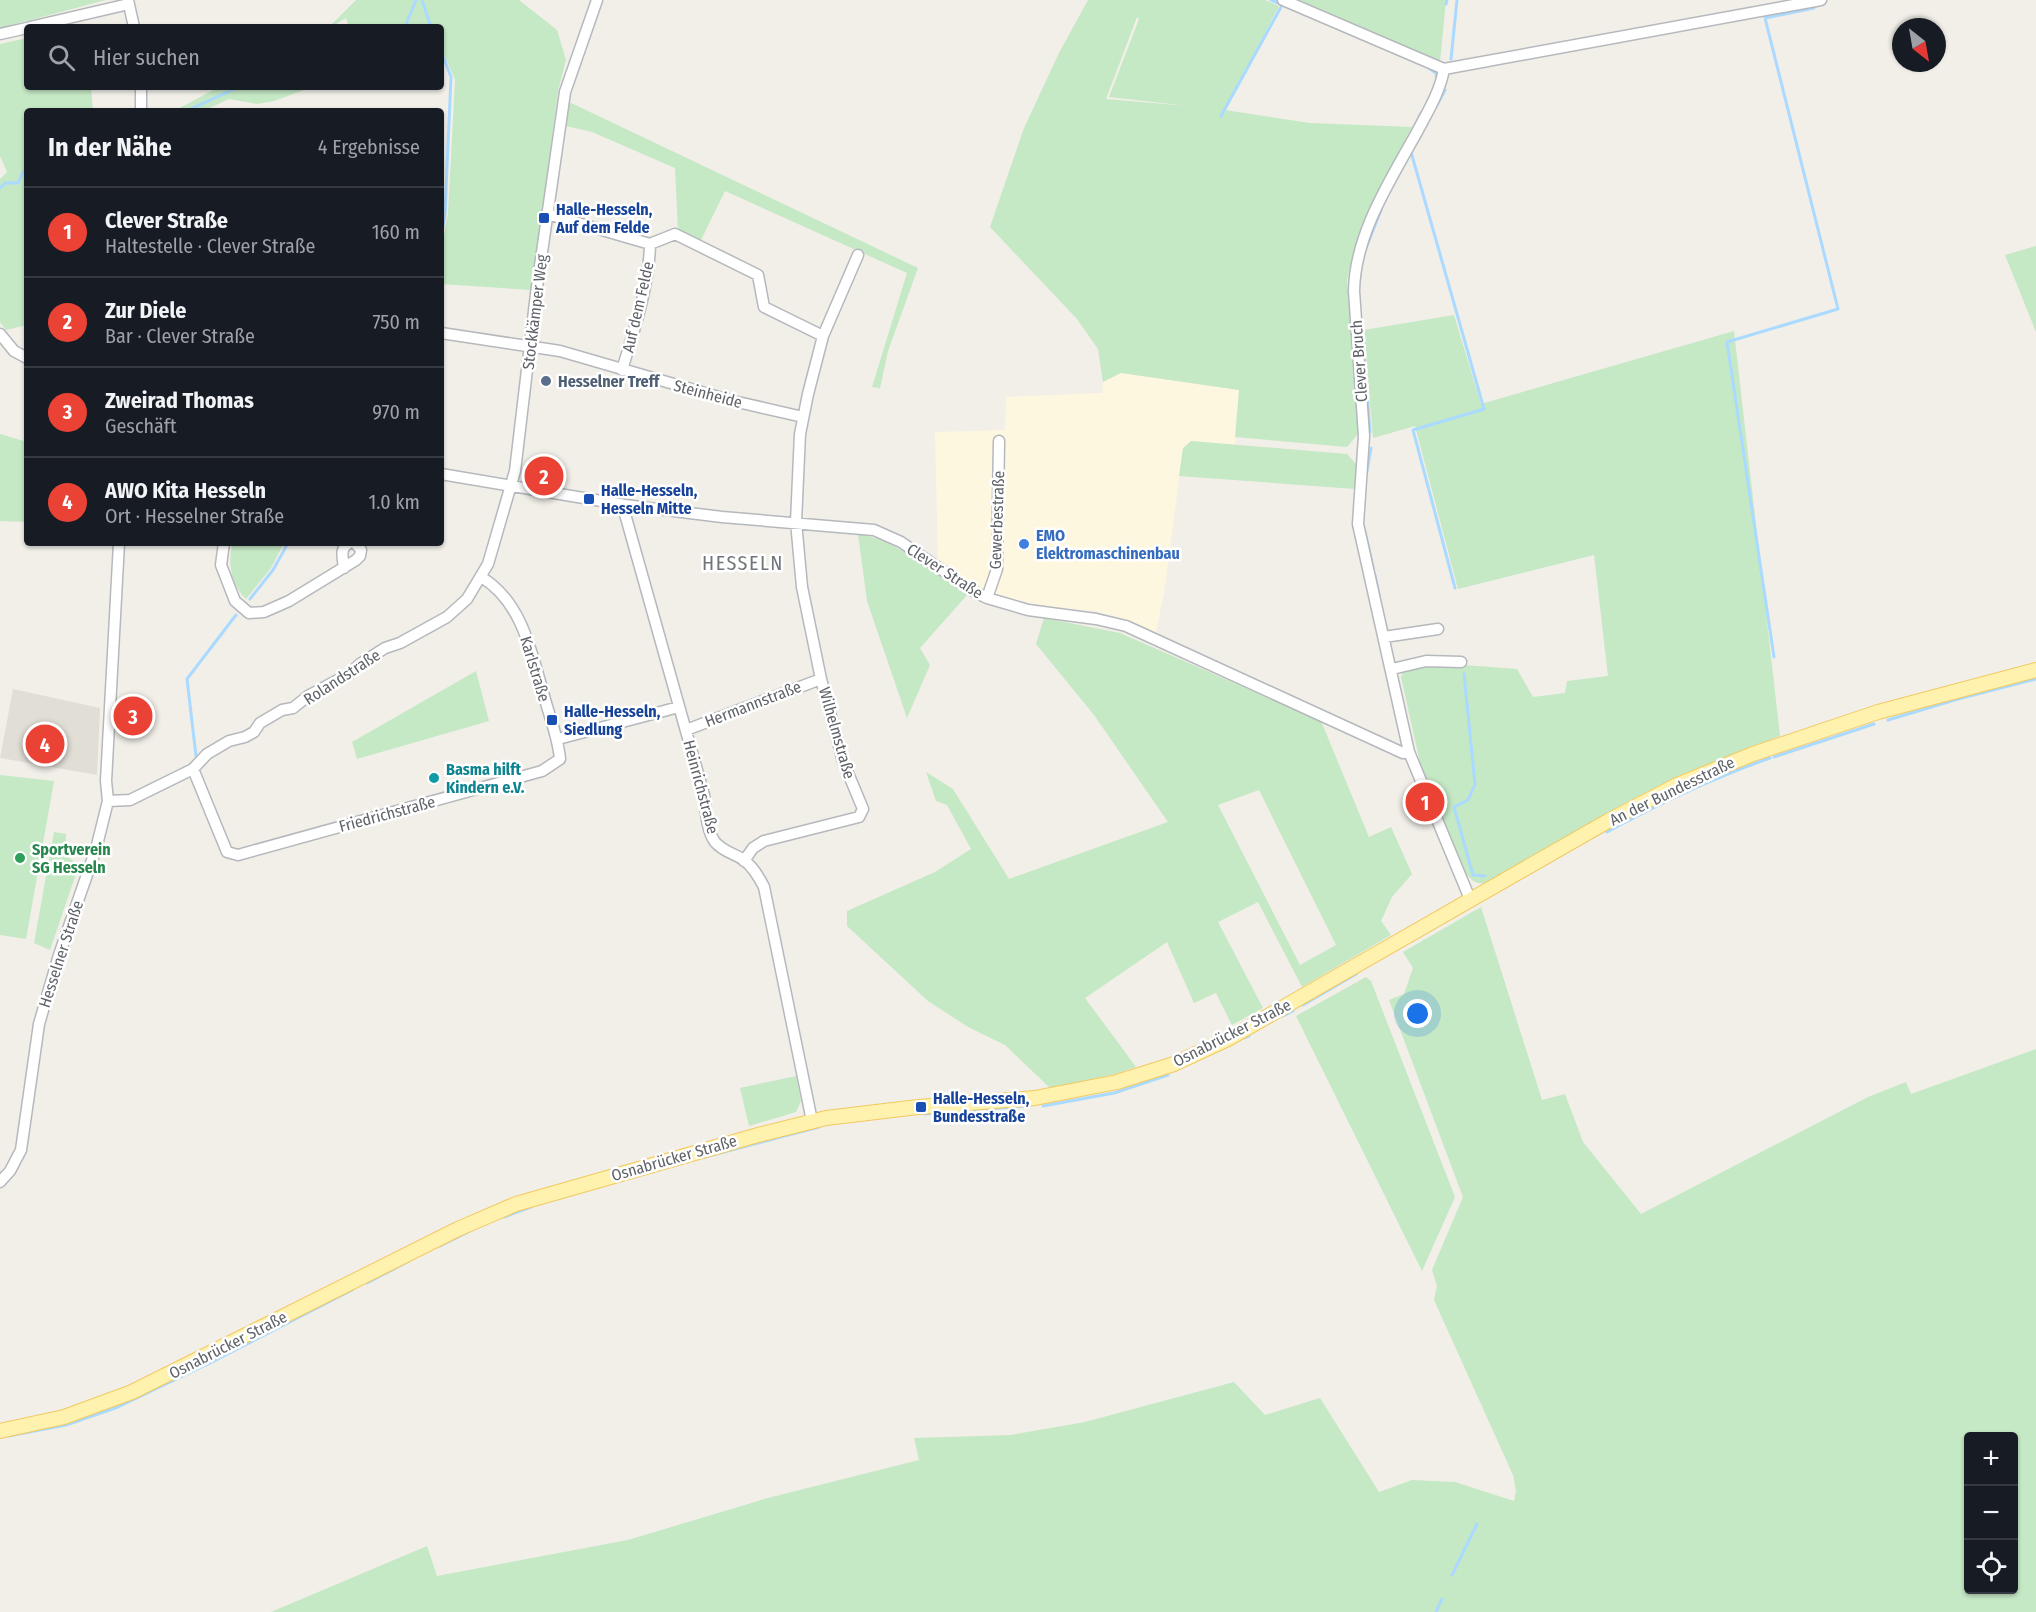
<!DOCTYPE html>
<html lang="de">
<head>
<meta charset="utf-8">
<style>
  :root { --surface:#171b24; --page:#20242c; --text:#f1f3f6; --muted:#9ea1a6; --line:#363941; --accent:#ea4335 }
  body { margin:0; font-family:"Fira Sans Condensed",sans-serif; background:var(--page); color:var(--text) }
  .controls { position:absolute; right:18px; bottom:18px; display:grid; overflow:hidden; border-radius:6px; box-shadow:0 2px 4px #0004 }
  .controls button { width:54px; height:54px; display:grid; place-items:center; padding:0; border:0; border-bottom:2px solid var(--line); background:var(--surface); color:var(--text); font:30px sans-serif }
  .compass { position:absolute; left:1892px; top:18px; width:54px; height:54px; border-radius:50%; background:var(--surface); box-shadow:0 2px 4px #0004; rotate:149deg }
  .you { position:absolute; left:1418px; top:1014px; width:21px; height:21px; margin:-15px; border:4px solid #fff; border-radius:50%; background:#1a73e8; box-shadow:0 0 0 9px #1a73e833 }
  .badge { display:grid; place-items:center; width:39px; height:39px; border-radius:50%; background:var(--accent); color:#fff; font-size:20px; font-weight:700 }
  .pin { position:absolute; translate:-50% -50%; border:3px solid #fff; box-shadow:0 2px 6px #0006 }
  .list { margin:0; padding:0; list-style:none }
  h2 { display:flex; justify-content:space-between; align-items:center; height:78px; margin:0; padding:0 24px; font-size:26px }
  h2 small { font-size:20px; font-weight:400; color:var(--muted) }
  .list li { display:grid; grid-template-columns:39px 1fr auto; gap:18px; align-items:center; box-sizing:border-box; height:90px; padding:0 24px; border-top:2px solid var(--line) }
  .list b { display:block; font-size:22px; white-space:nowrap }
  .list p { margin:0; font-size:20px; white-space:nowrap; color:var(--muted) }
  .list em { font-size:20px; font-style:normal; color:var(--muted) }
  .icon { flex:none; width:33px; height:33px; fill:none; stroke:currentColor; stroke-width:2; stroke-linecap:round; stroke-linejoin:round }
  .map { position:relative; flex:none; width:2036px; height:1612px; overflow:hidden }
  .search { position:absolute; background:var(--surface); box-shadow:0 2px 4px #0004; left:24px; top:24px; width:420px; height:66px; display:flex; align-items:center; gap:15px; box-sizing:border-box; padding:0 21px; border-radius:6px; color:var(--muted); font-size:22px }
  .panel { position:absolute; background:var(--surface); box-shadow:0 2px 4px #0004; left:24px; top:108px; width:420px; height:438px; border-radius:6px }
  .map>svg:first-child { display:block }
  .commercial { fill:#fef7e0 }
  .education { fill:#e1ded6 }
  .green { fill:#c5e8c5; fill-rule:evenodd }
  .lines { fill:none; stroke-linecap:round; stroke-linejoin:round }
  .stream { stroke:#aadaff; stroke-width:3 }
  .minor-casing { stroke:#b5b8bc; stroke-width:13 }
  .major-casing { stroke:#f2c960; stroke-width:16 }
  .minor { stroke:#fff; stroke-width:10 }
  .major { stroke:#fff2af; stroke-width:14 }
  .transit-dot { fill:#1a4fb4; stroke:#fff; stroke-width:2 }
  .service-dot { fill:#5c6f8a; stroke:#fff; stroke-width:2 }
  .shop-dot { fill:#3f7fe0; stroke:#fff; stroke-width:2 }
  .culture-dot { fill:#0f9aa8; stroke:#fff; stroke-width:2 }
  .leisure-dot { fill:#2e9e5b; stroke:#fff; stroke-width:2 }
  .labels { text-anchor:middle; dominant-baseline:central; stroke-width:5; stroke-linejoin:round; paint-order:stroke }
  .transit-label { font-size:16px; font-weight:bold; fill:#164399; stroke:#fff; text-anchor:start }
  .street-label { font-size:16px; fill:#5f6368; stroke:#fff }
  .service-label { font-size:16px; font-weight:bold; fill:#4e5e75; stroke:#fff; text-anchor:start }
  .shop-label { font-size:16px; font-weight:bold; fill:#366cbe; stroke:#fff; text-anchor:start }
  .culture-label { font-size:16px; font-weight:bold; fill:#0d838f; stroke:#fff; text-anchor:start }
  .leisure-label { font-size:16px; font-weight:bold; fill:#27864d; stroke:#fff; text-anchor:start }
  .quarter-label { font-size:20px; letter-spacing:1.5px; fill:#70757a; stroke:#fff }
</style>
</head>
<body>
<div class="map">
<svg width="2036" height="1612" viewBox="0 0 2036 1612">
  <rect width="100%" height="100%" fill="#f1efe8"/>
  <!-- commercial -->
  <path class="commercial" d="M1121,373L1239,390L1235,445L1191,441L1183,449L1165,587L1156,632L1120,618L1096,611L1055,608L991,595L938,561L935,432L1005,430L1006,397L1102,393L1103,382Z"/>
  <!-- education -->
  <path class="education" d="M13,689L100,708L97,775L0,758Z"/>
  <!-- green -->
  <path class="green" d="M0,0H106L0,28Z
    M356,0H519L557,30L566,60L558,91L532,290L441,284V253L448,214L455,80L441,47V27H349L346,18L334,25L319,27L331,25Z
    M1088,0H1265L1279,6L1225,110L1310,123L1412,127C1387,176 1358,225 1347,280L1358,434L1347,447L1235,437L1239,390L1121,373L1103,382L1098,349L1077,319L990,227L1024,128L1059,53ZM1137,17L1139,19L1109,97L1188,106L1106,99Z
    M1292,0H1446L1440,62Z
    M27,38V87H91L93,111H27V325L6,330L0,322V179L7,172L0,156V44Z
    M219,87H331L304,90L274,101L257,104L229,99L203,111H174Z
    M569,102L918,268L888,351L880,388L872,387L907,273L725,191L701,240L678,231L675,168L592,132L566,126Z
    M2036,246V332L2005,255Z
    M1454,315L1481,404L1734,331L1780,736L1680,775L1625,803L1490,882C1477,885 1473,883 1465,872L1421,767L1401,677L1404,670C1442,661 1479,666 1517,669L1533,697L1565,693L1567,681L1608,676L1594,555L1458,589L1415,426L1373,438L1364,330Z
    M0,434L27,442V522L0,521Z
    M1191,441L1347,454L1357,465L1355,489L1179,476L1183,448Z
    M858,534C893,538 937,574 968,594L920,648L930,665L907,718L867,601Z
    M233,543H284L271,568L246,599C231,585 227,562 233,543Z
    M1044,618L1120,633L1321,721L1369,837L1391,827L1412,874L1392,897L1381,921L1391,935L1302,987L1258,902L1218,922L1263,1008L1232,1025L1216,993L1194,1003L1167,942L1085,998L1136,1067L1115,1074L1050,1088L1005,1045L968,1027L928,1001L847,926V911L935,872L971,849L947,805L936,801L926,772L953,789L1009,879L1168,822L1094,715L1036,644ZM1259,790L1336,945L1300,965L1218,805Z
    M476,671L489,721L357,759L352,742Z
    M0,775L54,781L26,939L0,935Z
    M54,832L66,834L65,855L79,865L50,950L34,943Z
    M1481,907L1542,1100L1565,1094L1583,1142L1641,1214L1868,1097L1906,1082L1911,1094L2036,1049V1612H271L427,1546L437,1576L628,1540L768,1498L919,1460L914,1438L1011,1435L1085,1422L1234,1382L1265,1415L1320,1398L1379,1492L1412,1480L1455,1482L1514,1501L1516,1491L1513,1475L1434,1300L1437,1286L1432,1270L1463,1197L1389,1000L1404,994L1413,968L1403,952ZM1968,1436H2014V1590H1968Z
    M1366,977L1371,981L1455,1197L1422,1271L1296,1016Z
    M796,1076L801,1101L796,1112L749,1126L740,1088Z"/>
  <g class="lines">
    <!-- stream -->
    <path class="stream" d="M422,0L431,27
      M1271,0L1281,4
      M1446,4L1447,0
      M405,27L416,0
      M441,51L451,77L445,213L441,238
      M1451,59L1457,0
      M1430,69L1436,73L1437,80
      M1436,107L1445,90
      M186,111L239,87
      M1221,116L1281,7
      M1415,126L1421,113
      M1411,152L1484,409L1413,430L1455,588
      M0,188L5,183H18L23,172L27,171
      M1366,248L1381,210
      M1363,341L1370,432
      M1367,471L1371,448
      M1365,532L1373,567
      M1375,575L1379,595
      M250,599L273,570L288,543
      M1774,657L1727,342L1838,309L1765,18L1814,8
      M1464,674L1475,784L1468,800L1454,807L1473,875L1485,876
      M1888,720L1958,699L2036,679
      M196,756L187,679L236,615
      M1774,757L1874,724
      M1607,832C1660,803 1713,778 1770,758
      M1303,1005L1356,974
      M1283,1016L1293,1011
      M1243,1038L1249,1036
      M1043,1106L1114,1093L1168,1075
      M987,1109L1027,1106
      M924,1114L979,1110
      M705,1157L819,1127
      M504,1217L531,1207
      M440,1246L472,1230
      M367,1283L409,1261
      M8,1436L66,1425L118,1407L214,1361L352,1290
      M1452,1575L1477,1524
      M1436,1612L1442,1599"/>
    <defs>
      <path id="minor" d="M128,0L134,27
        M1283,0L1444,69L1821,0
        M30,27L129,4
        M0,34L27,28
        M1444,69C1440,92 1428,111 1417,132C1390,181 1355,234 1354,291L1364,436L1358,524L1409,752L1470,899
        M141,87V111
        M547,214L650,244L675,234L758,275L764,307L823,336
        M441,333L560,351L729,400L803,417
        M0,334L14,351L27,358
        M622,370C634,330 649,287 650,244
        M441,474L625,505L722,517L874,530L901,542L971,590L987,598L1028,610L1096,619L1126,626L1403,753L1409,752
        M625,505V514L704,795C706,809 706,830 715,842C722,851 735,854 744,860C753,867 759,877 764,887L812,1121
        M224,543L221,565L235,601L249,613L264,612L289,601L356,560L360,556L361,550L355,543
        M344,568C343,558 339,549 349,543
        M987,598L997,569L999,441
        M1384,637L1438,629
        M1392,669L1426,661L1461,662
        M686,730L821,679
        M558,739L679,707
        M193,769L227,852L238,855L542,771L560,759C558,737 550,718 544,696C532,654 522,601 481,577
        M108,801L130,800L193,769L207,754L229,741L245,737L254,732L260,723L282,710L293,708L308,696L349,674L360,664L385,648L400,643L447,617L467,599L488,564L515,471L536,294L565,92L597,0
        M744,861L753,848L764,841L859,817L863,809L843,761L821,679L802,587L796,522L800,434L808,394L823,336L858,255
        M0,1182L10,1171L21,1150L39,1024L59,955L96,849L108,801L106,781L119,543"/>
      <path id="major" d="M0,1431L64,1417L132,1392L458,1229L516,1204L758,1135L826,1118L918,1107L1035,1098L1117,1082L1174,1064L1228,1039L1608,821L1677,785L1753,754L1878,712L2036,670"/>
    </defs>
    <!-- minor casing -->
    <use href="#minor" class="minor-casing"/>
    <!-- major casing -->
    <use href="#major" class="major-casing"/>
    <!-- minor -->
    <use href="#minor" class="minor"/>
    <!-- major -->
    <use href="#major" class="major"/>
  </g>
  <!-- markers -->
  <g class="transit-dot">
    <rect x="538" y="212" width="12" height="12" rx="3"/>
    <rect x="583" y="493" width="12" height="12" rx="3"/>
    <rect x="546" y="714" width="12" height="12" rx="3"/>
    <rect x="915" y="1101" width="12" height="12" rx="3"/>
  </g>
  <circle class="service-dot" cx="546" cy="381" r="6"/>
  <circle class="shop-dot" cx="1024" cy="544" r="6"/>
  <circle class="culture-dot" cx="434" cy="778" r="6"/>
  <circle class="leisure-dot" cx="20" cy="858" r="6"/>
  <g class="labels">
    <!-- transit labels -->
    <g class="transit-label">
      <text x="556" y="209">Halle-Hesseln,<tspan x="556" dy="18">Auf dem Felde</tspan></text>
      <text x="601" y="490">Halle-Hesseln,<tspan x="601" dy="18">Hesseln Mitte</tspan></text>
      <text x="564" y="711">Halle-Hesseln,<tspan x="564" dy="18">Siedlung</tspan></text>
      <text x="933" y="1098">Halle-Hesseln,<tspan x="933" dy="18">Bundesstraße</tspan></text>
    </g>
    <!-- street labels -->
    <g class="street-label">
      <text transform="translate(638 307) rotate(-77)">Auf dem Felde</text>
      <text transform="translate(535 312) rotate(-83)">Stockkämper Weg</text>
      <text transform="translate(1359 361) rotate(-94)">Clever Bruch</text>
      <text transform="translate(708 394) rotate(15)">Steinheide</text>
      <text transform="translate(997 520) rotate(-88)">Gewerbestraße</text>
      <text transform="translate(945 571) rotate(33)">Clever Straße</text>
      <text transform="translate(535 669) rotate(73)">Karlstraße</text>
      <text transform="translate(342 677) rotate(-33)">Rolandstraße</text>
      <text transform="translate(753 704) rotate(-21)">Hermannstraße</text>
      <text transform="translate(837 733) rotate(74)">Wilhelmstraße</text>
      <text transform="translate(701 787) rotate(75)">Heinrichstraße</text>
      <text transform="translate(1672 791) rotate(-26)">An der Bundesstraße</text>
      <text transform="translate(387 814) rotate(-15)">Friedrichstraße</text>
      <text transform="translate(61 954) rotate(-72)">Hesselner Straße</text>
      <text transform="translate(1232 1033) rotate(-27)">Osnabrücker Straße</text>
      <text transform="translate(674 1158) rotate(-16)">Osnabrücker Straße</text>
      <text transform="translate(228 1345) rotate(-27)">Osnabrücker Straße</text>
    </g>
    <!-- service labels -->
    <g class="service-label">
      <text x="558" y="381">Hesselner Treff</text>
    </g>
    <!-- shop labels -->
    <g class="shop-label">
      <text x="1036" y="535">EMO<tspan x="1036" dy="18">Elektromaschinenbau</tspan></text>
    </g>
    <!-- culture labels -->
    <g class="culture-label">
      <text x="446" y="769">Basma hilft<tspan x="446" dy="18">Kindern e.V.</tspan></text>
    </g>
    <!-- leisure labels -->
    <g class="leisure-label">
      <text x="32" y="849">Sportverein<tspan x="32" dy="18">SG Hesseln</tspan></text>
    </g>
    <!-- quarter labels -->
    <g class="quarter-label">
      <text x="743" y="563">HESSELN</text>
    </g>
  </g>
</svg>
<div class="controls">
<button>+</button>
<button>−</button>
<button><svg class="icon" aria-label="locate" viewBox="0 0 24 24"><circle cx="12" cy="12" r="6"/><path d="M12 2v4M12 18v4M2 12h4M18 12h4"/></svg></button>
</div>
<svg class="compass" viewBox="-18 -18 36 36"><path d="M0-13l5 13h-10z" fill="#e53935"/><path d="M0 13l5-13h-10z" fill="#9ea1a6"/></svg>
<div class="you"></div>
<div class="pin badge" style="left:1425px;top:802px">1</div>
<div class="pin badge" style="left:544px;top:476px">2</div>
<div class="pin badge" style="left:133px;top:716px">3</div>
<div class="pin badge" style="left:45px;top:744px">4</div>
<div class="search"><svg class="icon" aria-label="search" viewBox="0 0 24 24"><circle cx="10" cy="10" r="6"/><path d="M15 15l6 6"/></svg>Hier suchen</div>
<section class="panel">
<h2>In der Nähe<small>4 Ergebnisse</small></h2>
<ul class="list">
<li><span class="badge">1</span><div><b>Clever Straße</b><p>Haltestelle · Clever Straße</p></div><em>160 m</em></li>
<li><span class="badge">2</span><div><b>Zur Diele</b><p>Bar · Clever Straße</p></div><em>750 m</em></li>
<li><span class="badge">3</span><div><b>Zweirad Thomas</b><p>Geschäft</p></div><em>970 m</em></li>
<li><span class="badge">4</span><div><b>AWO Kita Hesseln</b><p>Ort · Hesselner Straße</p></div><em>1.0 km</em></li>
</ul>
</section>
</div>
</body>
</html>
